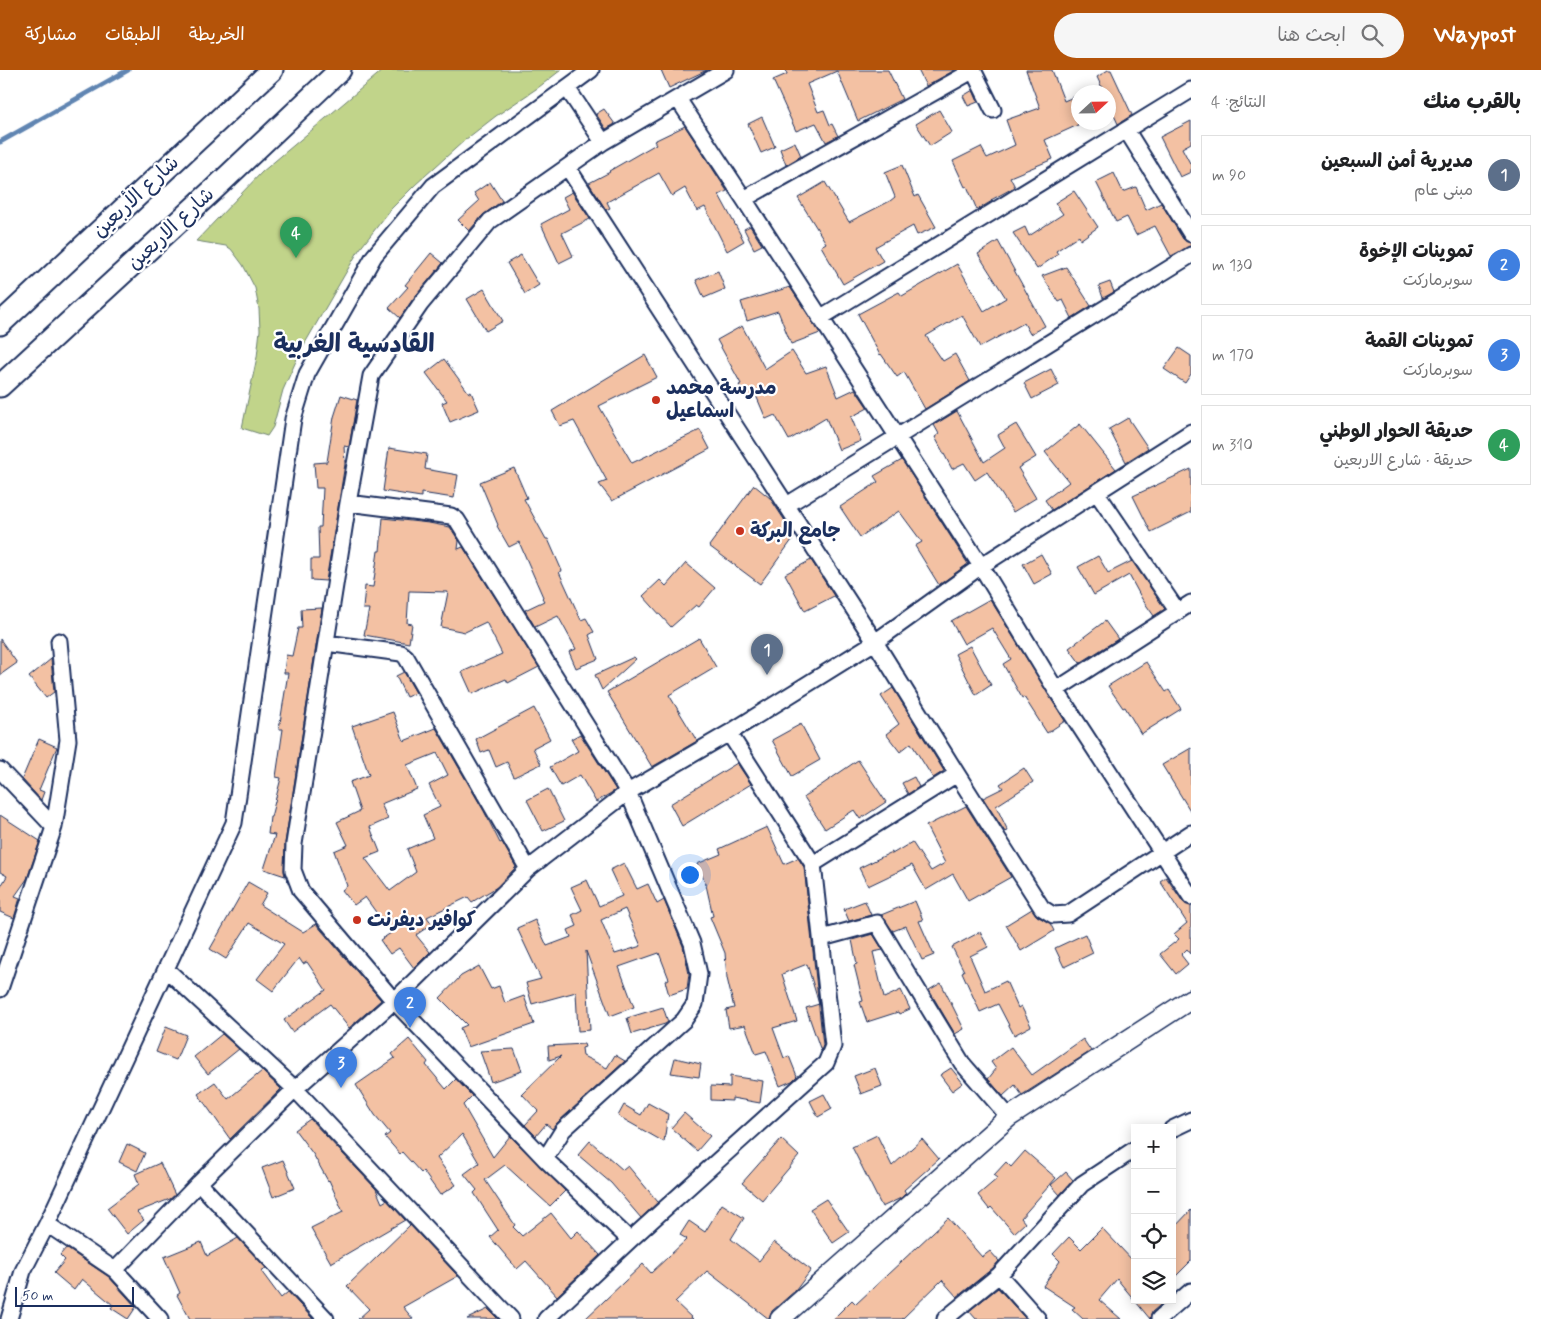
<!DOCTYPE html>
<html lang="ar">
<head>
<meta charset="utf-8">
<style>
  :root { --surface:#fff; --page:#f6f6f6; --text:#202124; --muted:#757577; --line:#e0e0e0; --accent:#b45309 }
  body { margin:0; font-family:Mynerve,"Playpen Sans Arabic",sans-serif; background:var(--page); color:var(--text); direction:rtl }
  .controls { position:absolute; right:15px; bottom:15px; display:grid; overflow:hidden; border-radius:0px; box-shadow:0 2px 12px #0003 }
  .controls button { width:45px; height:45px; display:grid; place-items:center; padding:0; border:0; border-bottom:1px solid var(--line); background:var(--surface); color:var(--text); font:25px sans-serif }
  .compass { position:absolute; left:1071px; top:15px; width:45px; height:45px; border-radius:50%; background:var(--surface); box-shadow:0 2px 12px #0003; rotate:68deg }
  .scale { position:absolute; left:15px; bottom:12px; width:119px; box-sizing:border-box; padding-left:5px; border:2px solid #1b2f5e; border-top:0; font-size:14px; line-height:18px; white-space:nowrap; color:#1b2f5e; -webkit-text-stroke:4px #fff; paint-order:stroke }
  .you { position:absolute; left:689px; top:804px; width:18px; height:18px; margin:-12px; border:4px solid #fff; border-radius:50%; background:#1a73e8; box-shadow:0 0 0 8px #1a73e833 }
  .badge { display:grid; place-items:center; width:32px; height:32px; border-radius:50%; background:var(--accent); color:#fff; font-size:16px; font-weight:700 }
  .pin { position:absolute; translate:-50% -41px; filter:drop-shadow(0 1px 2px #0008) }
  .pin::after { content:''; position:absolute; top:26px; width:18px; height:15px; background:inherit; clip-path:polygon(0 0,100% 0,50% 100%) }
  .list { margin:0; padding:0; list-style:none }
  h2 { display:flex; justify-content:space-between; align-items:center; height:65px; margin:0; padding:0 20px; font-size:21px }
  h2 small { font-size:16px; font-weight:400; color:var(--muted) }
  .list li { display:grid; grid-template-columns:32px 1fr auto; gap:15px; align-items:center; box-sizing:border-box; height:80px; margin:0 10px 10px; padding:0 10px; border:1px solid var(--line); border-radius:0px }
  .list b { display:block; font-size:19px; white-space:nowrap }
  .list p { margin:0; font-size:16px; white-space:nowrap; color:var(--muted) }
  .list em { font-size:16px; font-style:normal; color:var(--muted) }
  .icon { flex:none; width:28px; height:28px; fill:none; stroke:currentColor; stroke-width:2; stroke-linecap:round; stroke-linejoin:round }
  .map { position:relative; flex:none; width:1191px; height:1249px; overflow:hidden; direction:ltr }
  header { display:flex; align-items:center; gap:30px; box-sizing:border-box; height:70px; padding:0 25px; background:var(--accent); color:#fff }
  header strong { font-size:24px }
  nav { display:flex; gap:28px; margin-inline-start:auto; font-size:18px }
  .search { width:350px; height:45px; background:var(--page); display:flex; align-items:center; gap:12px; box-sizing:border-box; padding:0 18px; border-radius:28px; color:var(--muted); font-size:19px }
  main { display:flex }
  aside { flex:1; background:var(--surface) }
  .map>svg:first-child { display:block }
  .green { fill:#c1d48a; stroke:#6e8274 }
  .lines { fill:none; stroke-linecap:round; stroke-linejoin:round }
  .stream { stroke:#6185b2; stroke-width:5 }
  .building { fill:#f3c1a3; stroke:#1b2f5e; fill-rule:evenodd }
  .minor-casing { stroke:#1b2f5e; stroke-width:19 }
  .tertiary-casing { stroke:#1b2f5e; stroke-width:22 }
  .secondary-casing { stroke:#1b2f5e; stroke-width:25 }
  .minor { stroke:#fff; stroke-width:15 }
  .tertiary { stroke:#fff; stroke-width:19 }
  .secondary { stroke:#fff; stroke-width:21 }
  .poi-dot { fill:#c8321e; stroke:#fff; stroke-width:2 }
  .labels { text-anchor:middle; dominant-baseline:central; stroke-width:4.5; stroke-linejoin:round; paint-order:stroke }
  .street-label { font-size:20px; fill:#1b2f5e; stroke:#fff }
  .poi-label { font-size:20px; font-weight:bold; fill:#1b2f5e; stroke:#fff; text-anchor:start }
  .district-label { font-size:25px; font-weight:bold; fill:#1b2f5e; stroke:#fff }
</style>
</head>
<body>
<header>
<strong>Waypost</strong>
<div class="search"><svg class="icon" aria-label="search" viewBox="0 0 24 24"><circle cx="10" cy="10" r="6"/><path d="M15 15l6 6"/></svg>ابحث هنا</div>
<nav><a>الخريطة</a><a>الطبقات</a><a>مشاركة</a></nav>
</header>
<main>
<aside>
<h2>بالقرب منك<small>النتائج: 4</small></h2>
<ul class="list">
<li><span class="badge" style="background:#5c6f8a">1</span><div><b>مديرية أمن السبعين</b><p>مبنى عام</p></div><em>90 m</em></li>
<li><span class="badge" style="background:#3f7fe0">2</span><div><b>تموينات الإخوة</b><p>سوبرماركت</p></div><em>130 m</em></li>
<li><span class="badge" style="background:#3f7fe0">3</span><div><b>تموينات القمة</b><p>سوبرماركت</p></div><em>170 m</em></li>
<li><span class="badge" style="background:#2e9e5b">4</span><div><b>حديقة الحوار الوطني</b><p>حديقة · شارع الاربعين</p></div><em>310 m</em></li>
</ul>
</aside>
<div class="map">
<svg width="1191" height="1249" viewBox="0 0 1191 1249">
  <rect width="100%" height="100%" fill="#fff"/>
  <filter id="ink" filterUnits="userSpaceOnUse"><feTurbulence type="fractalNoise" baseFrequency=".02" numOctaves="2"/><feDisplacementMap in="SourceGraphic" scale="10" xChannelSelector="R" yChannelSelector="G"/><feConvolveMatrix kernelMatrix="1 2 1 2 8 2 1 2 1" color-interpolation-filters="sRGB"/></filter>
  <g filter="url(#ink)">
    <!-- green -->
    <path class="green" d="M383,0H561L539,17L496,46L465,70L415,115L391,139L359,180L301,280L283,320L273,357L267,366L242,358L257,287L260,260L259,239L255,218L243,195L231,179L226,176L196,171L262,102Z"/>
    <g class="lines">
      <!-- stream -->
      <path class="stream" d="M0,72L128,0"/>
    </g>
    <!-- building -->
    <path class="building" d="M661,0H707L669,18Z
      M786,0H888L902,29L858,51L837,1L807,14L818,42L824,40L830,55L832,54L838,66L826,72L816,53L796,61L773,10L787,4Z
      M918,0H955L926,16Z
      M1026,0H1052L1064,31L1078,25V55L1045,70L1053,89L1010,107L1015,117L991,130L992,131L977,140L967,116L965,117L953,91L981,77L987,88L1015,75L1006,50L1040,38Z
      M1108,0H1111L1132,45L1118,54L1108,32V22H1104L1097,7Z
      M973,20L978,32L968,36L963,26Z
      M604,39L615,54L606,59L596,44Z
      M939,40L952,62L930,76L916,54Z
      M762,47L775,77L761,83L748,54Z
      M1191,51V73L1182,78L1191,95V102L1180,107L1160,67Z
      M685,56L727,121L719,125L744,171L727,181L705,137L697,141L685,118L672,126L659,103L607,132L610,138L606,140L589,113L610,102L609,101L656,74L654,71Z
      M795,72L801,86L786,95L780,79Z
      M902,95L915,127L918,125L936,157L917,165L913,156L875,177L883,191L843,214L821,176L826,173L798,128L825,112L849,152L890,131L895,127L885,102Z
      M1114,103L1123,122L1136,117L1146,140L1161,133L1183,169L1191,173V176L1171,186L1155,156L1136,165L1127,147L1116,152L1096,112Z
      M490,112L502,131L483,145L469,161L458,150L479,131L474,123Z
      M1074,121L1098,157L1080,170L1079,166L1056,181L1058,184L1037,199L1013,163L1025,157L1029,166L1063,144L1055,133Z
      M572,122L590,149L562,163L573,186L559,193L541,154L569,139L563,127Z
      M750,156L762,175L754,179L744,159Z
      M998,171L1045,256L1030,264L1024,253L980,277L962,245L926,266L943,291L955,284L970,311L925,339L904,302L897,307L881,284L880,285L858,244L899,222L902,226L957,194L984,241L1006,228L978,184Z
      M431,183L443,193L413,229L400,248L389,238L408,217L405,215Z
      M521,185L539,215L525,224L507,193Z
      M1066,197L1091,236L1072,248L1063,230L1059,232L1042,206Z
      M718,201L725,219L704,228L696,210Z
      M1110,212L1114,222L1103,228L1099,216Z
      M790,217L820,263L791,274L778,241L747,251L741,232Z
      M484,219L503,251L486,261L467,229Z
      M742,256L765,299L792,281L806,303L826,296L838,327L855,319L868,338L851,347L861,371L839,380L826,348L789,370L775,345L766,349L755,323L747,328L739,315L741,314L717,270Z
      M1179,278L1191,286V304L1185,313L1164,299Z
      M645,285L657,307L599,336L632,393L700,360L710,379L612,431L599,414L607,411L574,351L560,356L552,341Z
      M444,289L469,323L471,322L479,340L450,352L442,333L447,331L426,303Z
      M1051,299L1059,315L1032,329L1024,313Z
      M341,325L357,330L349,377L344,376L345,394L326,511L311,510V489H319L318,457H321L323,418H316L314,393L327,392L334,347Z
      M957,341L984,392L1005,378L998,365L1016,354L1036,387L1018,398L1036,428L1013,442L987,402L975,410L964,393L952,399L935,367L939,364L934,355Z
      M1128,348L1148,378L1126,392L1109,359Z
      M1080,354L1116,399L1052,440L1045,430L1069,412L1045,382Z
      M389,378L427,384L425,399L458,405L454,428L421,423V427L383,421Z
      M902,390L968,494L939,515L915,476L922,472L899,441L860,467L840,437L878,412L874,406Z
      M514,398L527,428L524,429L546,469H548L562,501L559,502L581,550L586,548L594,562L589,565L598,589L576,598L569,582L576,579L558,546L535,557L525,540L544,531L542,528L543,527L519,472L509,477L497,456L498,455L480,412Z
      M1191,399V442L1151,462L1133,426Z
      M754,415L770,428L795,466L760,514L709,476Z
      M383,448L429,453L450,457L459,471L458,479L463,477L539,597L508,613L506,609L472,624L462,602L502,584L486,552L465,562L441,557L448,522L409,521L407,553L412,554L409,573L364,565L369,539H363L365,516L373,517L378,481H380Z
      M1041,484L1052,504L1034,514L1023,494Z
      M1098,486L1108,503L1132,491L1165,539L1154,546L1142,529L1129,505L1094,525L1078,497Z
      M811,490L834,526L805,541L785,504Z
      M686,493L715,518L699,537L696,535L671,557L643,526L660,510L666,516Z
      M990,529L1065,651L1047,663L1024,627L1022,628L1003,594L1011,589L992,558L964,574L951,551Z
      M322,538L285,773L284,800L285,806L264,799L275,765L268,764L270,747H271L281,708L276,707L283,659H279L288,603H284L286,585L292,586L298,558H302L301,539Z
      M1105,551L1118,569L1080,593L1069,578Z
      M699,568L716,597L669,625L697,671L652,697L607,622Z
      M0,569L17,593L0,605Z
      M970,576L991,615L976,625L955,584Z
      M634,587L636,589L602,620L595,605Z
      M51,589L54,622L46,628L29,607Z
      M1146,592L1166,622L1169,620L1181,639L1141,664L1125,637L1123,638L1108,616Z
      M404,602L416,623L406,627L396,606Z
      M893,618L944,701L933,708L911,673L900,682L886,664L899,654L881,626Z
      M534,638L550,669L533,678L541,694L514,707L507,692L496,697L489,680L481,683L476,669Z
      M393,642L404,671L436,658L484,741L500,773L502,772L516,797L497,817L472,832L468,827L427,847L432,854L416,865L430,882L414,898L399,878L390,884L380,870L391,863L365,827L354,835L342,820L347,816L334,781L348,775L337,752L360,741L350,712L369,705L352,656ZM437,683L448,705L429,715L440,737L423,745L433,768L407,779L416,802L390,821L365,788L380,782L370,757L388,749L381,734L417,719L407,695Z
      M801,654L820,690L792,706L772,670Z
      M580,664L616,720L596,732L580,705L561,716L550,697L578,681L571,669Z
      M39,669L57,677L39,720L44,722L41,730L22,709Z
      M1191,678V742L1162,695Z
      M858,690L886,732L860,749L854,740L825,759L804,727Z
      M737,693L751,714L682,756L670,734Z
      M1024,698L1033,712L996,736L1008,761L1005,762L983,728L1003,718L1000,714Z
      M914,707L919,717L908,724L902,713Z
      M548,719L564,751L543,761L527,730Z
      M966,736L1011,807L968,831L953,804L926,820L912,795L868,816L859,798L892,782V784L912,772L931,801L945,793L926,756Z
      M0,745L40,771L27,809L15,826L20,828L14,848L0,842V818L7,806L0,802Z
      M767,757L784,794L798,788L804,797L823,975L821,981L806,938L819,934L807,894L782,904L797,951L773,958L784,988L789,986L797,1006L792,1011L780,1016L766,981L756,984L745,955L729,958L726,940L734,938L727,908L725,883L710,847L713,846L706,815L697,794L721,784L719,779Z
      M624,793L637,819L648,814L657,834L664,830L683,876L689,904L687,919L669,925L665,911L669,909L659,883L619,897L634,937L610,946L586,881L590,960L578,961L576,922L532,934L526,913L541,909L517,858L535,850L547,876L571,867L568,860L577,856L572,845L582,840L571,817L587,810L599,836L622,826L610,800ZM625,839L641,876L615,884L601,850Z
      M1166,807L1183,832L1191,836V884L1187,879L1181,885L1188,894L1176,904L1160,884L1179,869L1174,864L1187,853L1160,811Z
      M248,812L267,823L260,835L303,862L316,854L381,930L349,958L330,934L292,962L284,950L326,920L307,892L303,894L299,888L273,921L257,909L284,874L249,853L226,889L210,879Z
      M865,831L871,845L849,851L844,839Z
      M915,831L923,850L919,851L934,885L922,890L906,856L893,861L881,845Z
      M1032,839L1037,846L1050,853L1054,861L1021,881L1006,855Z
      M980,862L988,877L970,886L985,921L1006,911L1018,938L1021,936L1031,956L1014,965L998,934L980,942L962,902L964,901L952,877Z
      M873,864L883,880L873,882L884,928L901,920L910,939L899,944L898,942L867,952L860,932L863,931L854,895L857,894L852,870Z
      M1085,864L1093,883L1064,897L1055,878Z
      M479,896L491,919L499,916L505,933L524,926L534,954L468,977L460,958L467,955L440,928L461,906Z
      M941,913L964,959L955,964L929,920Z
      M663,937L668,952L665,954L632,964L627,948Z
      M166,957L186,965L176,990L156,982Z
      M222,964L239,979L208,1004L194,987Z
      M409,969L428,992L426,995L446,1019L456,1009L472,1026L463,1035L493,1087L510,1066L565,1121L550,1136L505,1095L485,1110L515,1155L513,1157L522,1166L551,1143L571,1168L578,1161L600,1185L557,1226L526,1191L517,1199L490,1167L498,1160L474,1123L477,1120L464,1104L479,1093L462,1064L437,1088L456,1115L440,1125L423,1101L421,1103L402,1082L400,1084L385,1067L390,1063L375,1045L356,1015L395,988L392,984Z
      M1083,969L1091,981L1022,1025L1015,1015L1003,1026L988,1009L996,999L991,992L1011,977L1032,1005Z
      M584,974L585,977L582,978L583,986L607,998L615,985L625,991L557,1053L552,1059L546,1054L536,1066L525,1055L538,1041L522,1024L561,986L549,990L548,976Z
      M514,979L522,1001L491,1012L480,981Z
      M675,988L701,994L699,1007L671,1003Z
      M875,998L882,1016L861,1024L854,1006Z
      M951,998L963,1013L952,1021L940,1005Z
      M262,1001L281,1019L230,1069L198,1024L215,1012L228,1029Z
      M730,1006L763,1011L760,1033L732,1028V1031L711,1030V1016L730,1017Z
      M824,1024L832,1039L818,1047L810,1031Z
      M648,1033L668,1044L664,1072L618,1046L624,1035L641,1045Z
      M684,1043L710,1066L697,1081L671,1058Z
      M310,1049L376,1119L382,1133L387,1130L405,1150L331,1193L311,1158L343,1142L329,1110L328,1111L313,1084L295,1060Z
      M877,1065L892,1096L922,1069L939,1089L904,1120L906,1123L901,1128L882,1137L852,1077Z
      M781,1069L799,1086L762,1130L742,1113Z
      M590,1071L623,1100L628,1096L658,1132L641,1148L611,1113L578,1085Z
      M127,1074L145,1083L137,1101L119,1092Z
      M1025,1081L1056,1108L1021,1148L1025,1153L1014,1163L991,1137L989,1139L978,1125L998,1108L994,1105L1006,1092L1011,1097Z
      M283,1090L295,1118L273,1127L262,1098Z
      M160,1093L175,1125L170,1129L137,1142L144,1150L127,1164L107,1138L139,1114L135,1104Z
      M1066,1102L1073,1110L1060,1125L1051,1115Z
      M826,1129L849,1162L833,1173L810,1139Z
      M722,1134L744,1148L731,1169L759,1191L774,1172L811,1200L796,1220L772,1241L769,1249L707,1201L675,1232L693,1249H585L643,1194L651,1203L687,1169L680,1165L689,1151L705,1162Z
      M1191,1140V1191L1172,1210V1160Z
      M948,1148L982,1187L990,1181L999,1191L993,1198L957,1227L942,1210L902,1249H833L852,1230L856,1234Z
      M410,1155L458,1206L403,1237L413,1249H358L369,1239L347,1216Z
      M1102,1158L1135,1193V1230H1166L1152,1242L1150,1249L1117,1209L1099,1230L1121,1249H1083L1072,1239L1075,1237L1043,1216L1060,1191L1053,1184L1069,1167L1081,1179Z
      M238,1168L266,1198L261,1201L281,1228L288,1222L313,1249H190L177,1225L180,1223L164,1187L201,1172L207,1186Z
      M66,1178L109,1207L136,1237L128,1249L111,1238L113,1235L82,1209L74,1220L54,1203L65,1190L60,1185Z
      M998,1218L1025,1248V1249H976L969,1241Z
      M488,1239L498,1249H467Z"/>
    <g class="lines">
      <defs>
        <path id="minor" d="M973,0L993,40
          M567,18L603,72
          M678,29L744,129L981,496L1056,620L1191,827
          M1127,61L1191,164
          M568,98L875,572L957,704L1042,838L1053,845L1068,844L1191,763
          M744,129L974,0
          M820,248L1191,20
          M1097,423L1178,542
          M348,433L451,446L457,450L628,722L692,873L699,904L695,934L684,950L563,1060L545,1089
          M787,435L1191,185
          M326,573L401,583L406,587L528,799
          M1056,620L1191,533
          M0,700L54,757
          M813,794L957,704
          M822,868L877,853L962,993L1009,1047
          M166,899L295,1019L511,1249
          M0,919L54,757L68,670L59,571
          M1172,1059L1191,1050
          M199,1113L326,1249
          M47,1154L115,1200L160,1249
          M630,1170L545,1089L394,931L301,821L293,800L294,774L348,433L371,306L420,235L490,151L603,72L726,0
          M115,1200L199,1113L295,1019L394,931L528,799L628,722L729,663L875,572L981,496L1191,362
          M999,1205L1038,1249
          M9,1249L23,1201L47,1154L234,753L293,349L307,304L374,186L433,116L591,0
          M546,1249L630,1170L826,993L833,976L813,794L729,663
          M945,1249L999,1205L1082,1114L1135,1079
          M1159,1249L1191,1221"/>
        <path id="tertiary" d="M780,1249L1009,1047L1191,929"/>
        <path id="secondary" d="M0,254L272,0
          M0,316L212,121L340,0"/>
      </defs>
      <!-- minor casing -->
      <use href="#minor" class="minor-casing"/>
      <!-- tertiary casing -->
      <use href="#tertiary" class="tertiary-casing"/>
      <!-- secondary casing -->
      <use href="#secondary" class="secondary-casing"/>
      <!-- minor -->
      <use href="#minor" class="minor"/>
      <!-- tertiary -->
      <use href="#tertiary" class="tertiary"/>
      <!-- secondary -->
      <use href="#secondary" class="secondary"/>
    </g>
  </g>
  <!-- markers -->
  <g class="poi-dot">
    <circle cx="656" cy="330" r="5"/>
    <circle cx="740" cy="461" r="5"/>
    <circle cx="357" cy="850" r="5"/>
  </g>
  <g class="labels">
    <!-- street labels -->
    <g class="street-label">
      <text transform="translate(136 127) rotate(-43)">شارع الأربعين</text>
      <text transform="translate(171 159) rotate(-43)">شارع الاربعين</text>
    </g>
    <!-- poi labels -->
    <g class="poi-label">
      <text x="666" y="318">مدرسة محمد<tspan x="666" dy="23">اسماعيل</tspan></text>
      <text x="750" y="461">جامع البركة</text>
      <text x="367" y="850">كوافير ديفرنت</text>
    </g>
    <!-- district labels -->
    <g class="district-label">
      <text x="354" y="275">القادسية الغربية</text>
    </g>
  </g>
</svg>
<div class="controls">
<button>+</button>
<button>−</button>
<button><svg class="icon" aria-label="locate" viewBox="0 0 24 24"><circle cx="12" cy="12" r="6"/><path d="M12 2v4M12 18v4M2 12h4M18 12h4"/></svg></button>
<button><svg class="icon" aria-label="layers" viewBox="0 0 24 24"><path d="M12 4l9 5-9 5-9-5zM3 14l9 5 9-5"/></svg></button>
</div>
<svg class="compass" viewBox="-18 -18 36 36"><path d="M0-13l5 13h-10z" fill="#e53935"/><path d="M0 13l5-13h-10z" fill="#757577"/></svg>
<div class="scale">50 m</div>
<div class="you"></div>
<div class="pin badge" style="left:767px;top:605px;background:#5c6f8a">1</div>
<div class="pin badge" style="left:410px;top:958px;background:#3f7fe0">2</div>
<div class="pin badge" style="left:341px;top:1018px;background:#3f7fe0">3</div>
<div class="pin badge" style="left:296px;top:188px;background:#2e9e5b">4</div>
</div>
</main>
</body>
</html>
